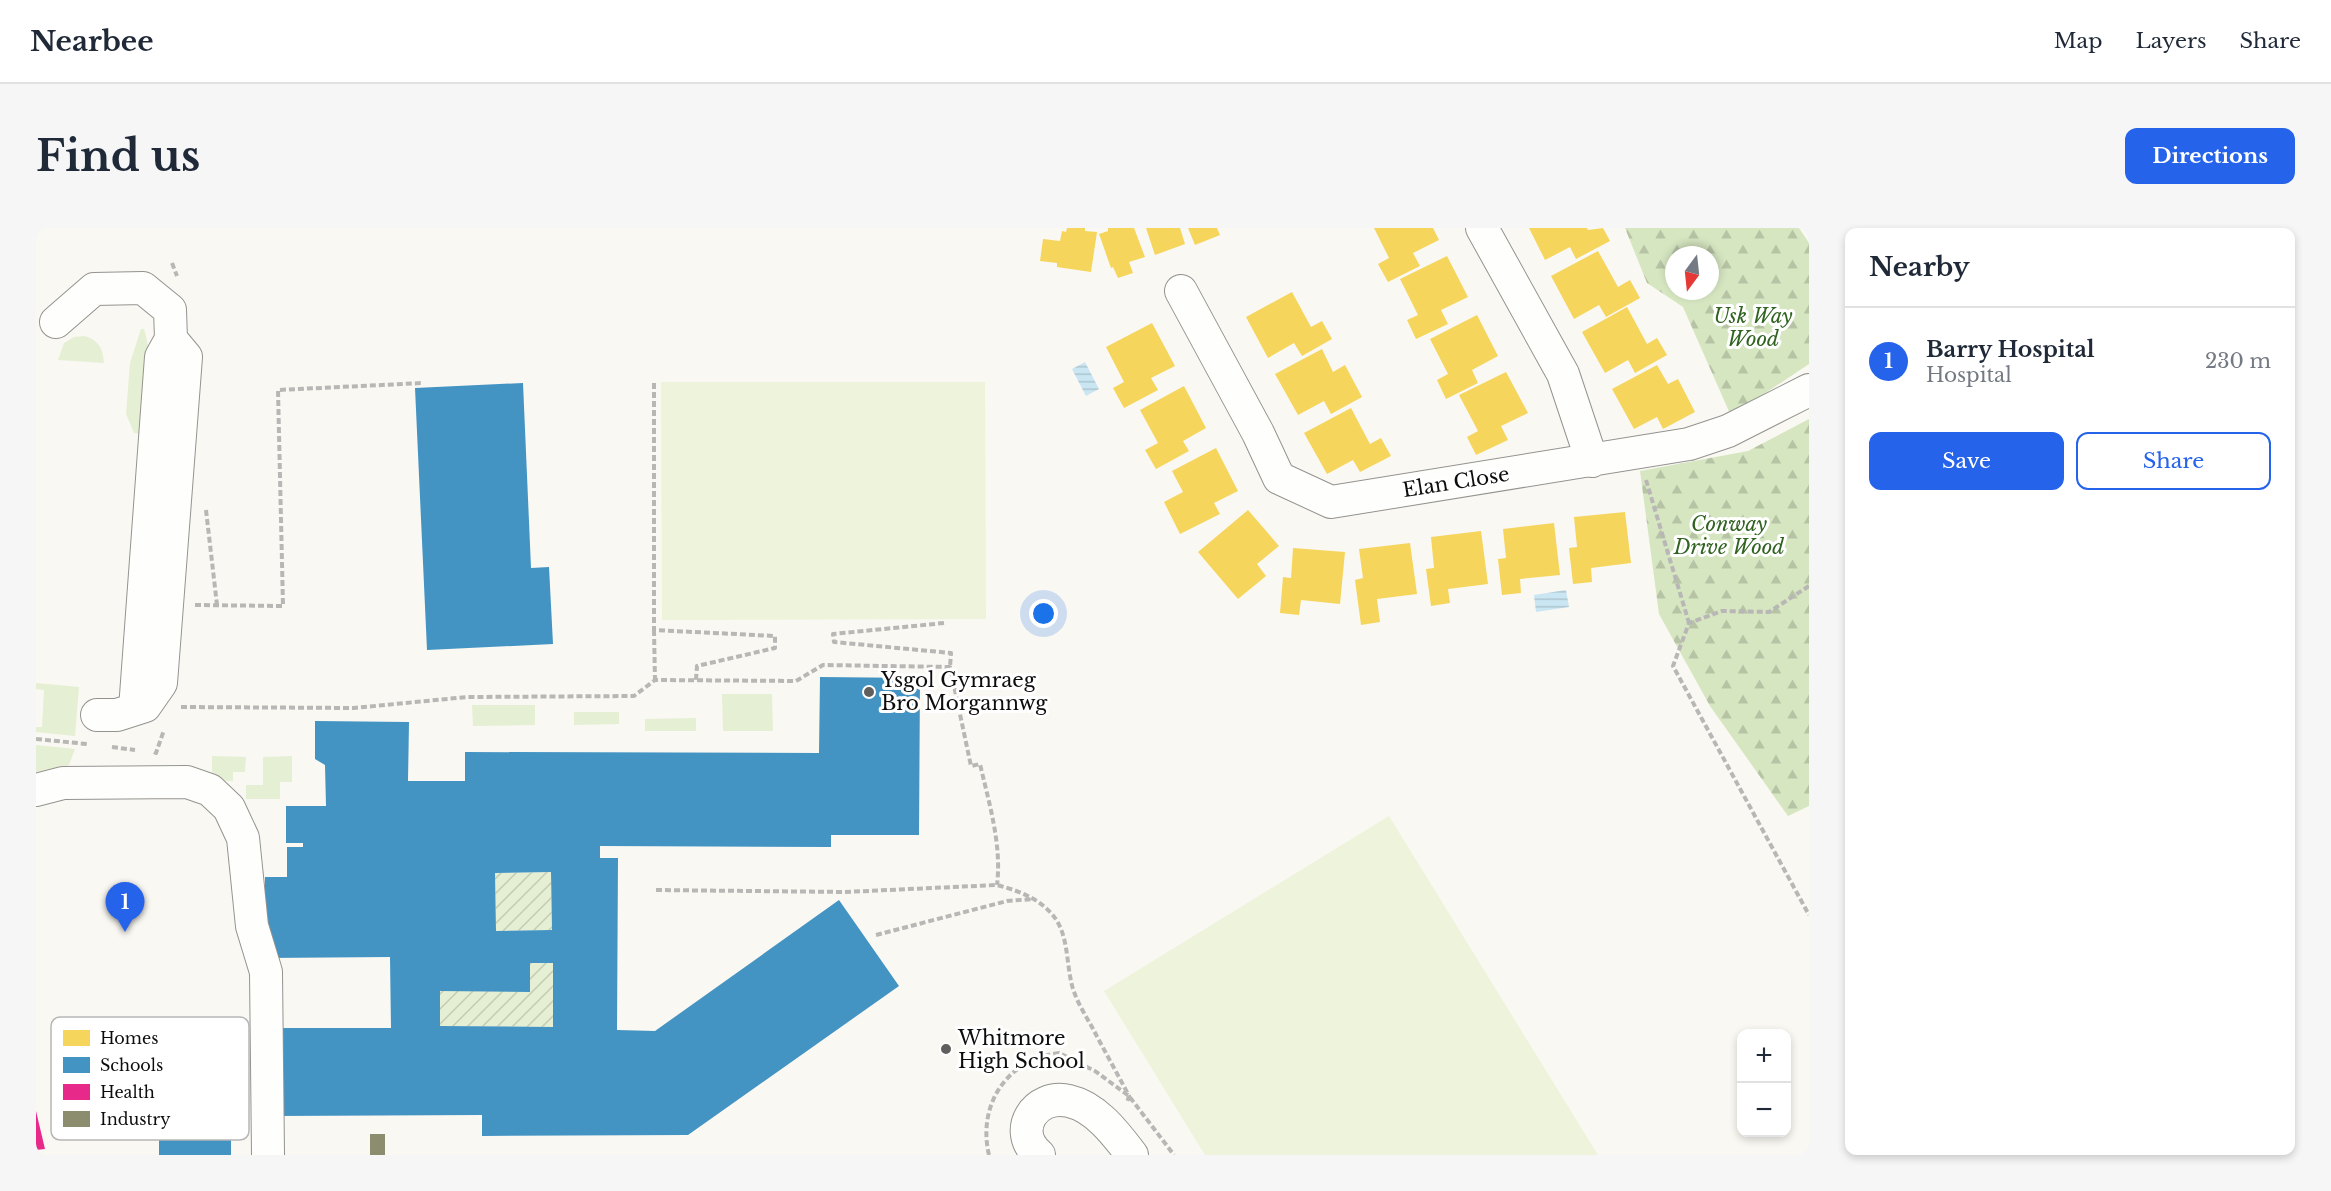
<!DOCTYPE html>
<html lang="en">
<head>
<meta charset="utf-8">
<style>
  :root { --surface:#fff; --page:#f6f6f7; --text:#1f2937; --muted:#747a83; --line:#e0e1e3; --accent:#2563eb }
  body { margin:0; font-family:"Libre Baskerville",serif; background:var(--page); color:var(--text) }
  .controls { position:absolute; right:18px; bottom:18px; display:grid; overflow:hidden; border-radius:12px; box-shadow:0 3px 9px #0003 }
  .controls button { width:54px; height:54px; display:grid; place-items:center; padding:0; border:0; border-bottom:2px solid var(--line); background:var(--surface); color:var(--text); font:30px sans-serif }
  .compass { position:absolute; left:1629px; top:18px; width:54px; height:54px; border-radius:50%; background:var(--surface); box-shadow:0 3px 9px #0003; rotate:195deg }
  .you { position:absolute; left:1008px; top:386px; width:21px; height:21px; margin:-15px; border:4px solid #fff; border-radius:50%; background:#1a73e8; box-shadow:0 0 0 9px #1a73e833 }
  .badge { display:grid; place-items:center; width:39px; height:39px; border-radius:50%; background:var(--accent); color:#fff; font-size:20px; font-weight:700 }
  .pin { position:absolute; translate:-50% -50px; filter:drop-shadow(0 2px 3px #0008) }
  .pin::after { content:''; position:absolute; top:32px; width:21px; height:18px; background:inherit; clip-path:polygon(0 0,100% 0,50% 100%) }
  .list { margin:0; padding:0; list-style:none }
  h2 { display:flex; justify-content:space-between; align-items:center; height:78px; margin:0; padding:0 24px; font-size:26px }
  h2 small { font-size:20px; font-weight:400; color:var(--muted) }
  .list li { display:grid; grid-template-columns:39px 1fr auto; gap:18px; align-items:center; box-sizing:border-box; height:108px; padding:0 24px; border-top:2px solid var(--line) }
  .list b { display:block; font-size:22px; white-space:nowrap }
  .list p { margin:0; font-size:20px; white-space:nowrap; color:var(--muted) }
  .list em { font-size:20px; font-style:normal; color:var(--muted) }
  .actions { display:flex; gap:12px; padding:18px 24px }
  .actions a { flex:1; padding:14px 0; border:2px solid var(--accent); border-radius:12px; text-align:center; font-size:21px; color:var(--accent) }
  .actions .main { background:var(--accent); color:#fff }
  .map { position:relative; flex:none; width:1773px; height:927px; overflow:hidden; border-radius:12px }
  header { display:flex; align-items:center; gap:36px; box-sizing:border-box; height:84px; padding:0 30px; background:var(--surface); border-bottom:2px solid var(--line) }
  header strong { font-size:28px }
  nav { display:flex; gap:33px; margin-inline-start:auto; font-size:21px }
  .intro { display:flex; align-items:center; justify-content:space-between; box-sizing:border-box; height:144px; padding:0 36px }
  h1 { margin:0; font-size:42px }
  .button { padding:15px 27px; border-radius:12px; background:var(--accent); color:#fff; font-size:21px; font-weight:700 }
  main { display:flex; gap:36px; padding:0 36px }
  aside { flex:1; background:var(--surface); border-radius:12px; box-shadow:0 3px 9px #0003 }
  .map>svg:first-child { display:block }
  .grass { fill:#e5efd3 }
  .forest { fill:url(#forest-firs); fill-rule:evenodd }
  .garden { fill:url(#garden-furrows) }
  .pitch { fill:#eef3dc }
  .water { fill:url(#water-rules) }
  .homes { fill:#f6d55c }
  .schools { fill:#4393c3; fill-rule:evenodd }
  .health { fill:#e7298a }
  .industry { fill:#8c8c6e }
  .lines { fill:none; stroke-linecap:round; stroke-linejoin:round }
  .minor-casing { stroke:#949390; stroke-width:34 }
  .path { stroke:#b8b7b6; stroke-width:4; stroke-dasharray:6 3; stroke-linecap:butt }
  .minor { stroke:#fefefd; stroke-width:32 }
  .poi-dot { fill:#605f5d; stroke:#fff; stroke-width:2 }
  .labels { text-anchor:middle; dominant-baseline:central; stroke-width:6; stroke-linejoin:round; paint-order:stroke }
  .park-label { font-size:20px; font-style:italic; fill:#306220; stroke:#fff }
  .street-label { font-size:20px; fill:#0d0d0d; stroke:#fff }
  .poi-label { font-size:20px; fill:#0d0d0d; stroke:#fff; text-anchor:start }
  .key { fill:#fff; stroke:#b6b6b6; stroke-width:1.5 }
  .key-label { font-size:16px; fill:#0d0d0d }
</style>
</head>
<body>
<header>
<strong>Nearbee</strong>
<nav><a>Map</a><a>Layers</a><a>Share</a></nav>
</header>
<div class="intro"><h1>Find us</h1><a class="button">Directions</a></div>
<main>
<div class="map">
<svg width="1773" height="927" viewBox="0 0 1773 927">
  <defs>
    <pattern id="forest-firs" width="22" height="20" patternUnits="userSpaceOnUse" patternTransform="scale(1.5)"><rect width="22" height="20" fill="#d6e6c1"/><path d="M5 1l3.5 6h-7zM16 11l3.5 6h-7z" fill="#b6c4a5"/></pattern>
    <pattern id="garden-furrows" width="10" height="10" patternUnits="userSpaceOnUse" patternTransform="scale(1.5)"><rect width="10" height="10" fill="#e5efd3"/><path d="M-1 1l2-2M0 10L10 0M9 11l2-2" fill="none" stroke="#c3ccb4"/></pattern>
    <pattern id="water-rules" width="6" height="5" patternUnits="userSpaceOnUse" patternTransform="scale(1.5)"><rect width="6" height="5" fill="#cae6f3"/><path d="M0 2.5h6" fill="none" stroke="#acc4cf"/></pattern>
  </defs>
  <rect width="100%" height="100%" fill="#faf8f2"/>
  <!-- grass -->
  <path class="grass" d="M105,101H108C119,134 110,171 107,206L98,205L90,186L94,135Z
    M49,108C63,113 67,120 68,135L22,132L28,115L38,109Z
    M0,455L43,459L39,508L0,504V499H6L8,462L0,461Z
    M686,466H736L737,503H687Z
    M436,477H499V497L437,498Z
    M538,484H583V496L538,497Z
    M660,490V503H609V491Z
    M0,517L39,521L33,537L25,541L0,545Z
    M176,528L210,529L209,544H197V553H190L176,544Z
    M256,528V554H244V571H210V557H227V529Z"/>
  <!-- forest -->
  <path class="forest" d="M1589,0H1763L1773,15V136L1695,188L1647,79L1611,55ZM1638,27H1674V63H1638Z
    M1773,191V578L1752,588L1674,478L1623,386L1604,243L1712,223Z"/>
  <!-- garden -->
  <path class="garden" d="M515,644L516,702L460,703L459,645Z
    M494,735H517V799L404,798V763Z"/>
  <!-- pitch -->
  <path class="pitch" d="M625,154H949L950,391L626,392Z
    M1353,588L1562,927H1169L1068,763Z"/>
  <!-- water -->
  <path class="water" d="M1049,134L1063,161L1050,168L1036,141Z
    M1530,362L1533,379L1500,384L1498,367Z"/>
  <!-- homes -->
  <path class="homes" d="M1031,0H1049V3L1061,4L1055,44L1021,39V35L1004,33L1007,11L1024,13L1026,3L1030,4Z
    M1072,0H1098L1109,29L1093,34L1097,45L1082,50L1077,39L1075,40L1063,6L1072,3Z
    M1110,0H1144L1149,16L1119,27Z
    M1152,0H1181L1184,7L1159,17Z
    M1338,0H1397L1403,12L1377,25L1384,38L1352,54L1342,36L1353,30Z
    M1493,0H1551L1552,2L1567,0L1574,13L1540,31L1534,19L1509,32Z
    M1562,23L1582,59L1594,52L1604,70L1570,89L1563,77L1538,91L1515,48Z
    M1411,28L1432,69L1405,82L1412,96L1380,111L1371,92L1382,87L1364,51Z
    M1256,64L1275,99L1286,93L1296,111L1266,128L1258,115L1232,130L1210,89Z
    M1591,79L1611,116L1621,110L1631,127L1599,145L1592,132L1569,145L1546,104Z
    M1441,87L1462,128L1436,142L1442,155L1410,171L1401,152L1412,146L1394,111Z
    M1116,95L1139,138L1115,150L1122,162L1088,180L1077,160L1088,154L1070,119Z
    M1286,121L1297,144L1309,137L1326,169L1295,186L1288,173L1262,187L1239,146Z
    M1621,137L1632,156L1642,151L1659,184L1627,201L1621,189L1598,201L1576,161Z
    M1470,144L1492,185L1465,198L1472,212L1440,227L1431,209L1442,203L1423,167Z
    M1148,158L1170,200L1147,213L1153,223L1120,241L1109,222L1122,215L1104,182Z
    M1315,180L1334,216L1345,210L1355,228L1324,244L1317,232L1291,246L1268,205Z
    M1180,220L1202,263L1178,275L1184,286L1144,306L1128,274L1147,264L1136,243Z
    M1212,282L1243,318L1221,336L1230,348L1202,371L1162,324Z
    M1589,284L1595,335L1555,340L1556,354L1537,356L1533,320L1541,319L1538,289Z
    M1518,295L1524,347L1484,351L1485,365L1466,367L1462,331L1470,330L1467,301Z
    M1445,303L1452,356L1412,361L1414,375L1395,378L1390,341L1398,340L1395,309Z
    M1374,315L1381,366L1341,371L1344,394L1325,397L1319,352L1327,350L1323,321Z
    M1257,320L1309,324L1304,376L1265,372L1263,387L1244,385L1247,349L1255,350Z"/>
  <!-- schools -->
  <path class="schools" d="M487,155L495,340L513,339L517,416L391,422L379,160Z
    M784,449L884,450L883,607H795V619L564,618V630H582L581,802L619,803L803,672L863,758L652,907L446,908V887L239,888V800H355L354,729L229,730V649H251V619H267V615H250V578H290L289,537L279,531V493L373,494L372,553H429V524L783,525ZM515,644L516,702L460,703L459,645ZM494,735H517V799L404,798V763L494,764Z
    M123,828H195V927H123Z"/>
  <!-- health -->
  <path class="health" d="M0,883L9,921L0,922Z"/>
  <!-- industry -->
  <path class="industry" d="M334,906H349V927H334Z"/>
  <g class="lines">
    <defs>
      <path id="minor" d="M1446,0L1527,146L1556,233
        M1145,63L1222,205L1243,250L1295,274L1653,216L1692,203L1773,162
        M20,94L58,61L107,60L134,82L135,111L150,129L125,455L109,478L81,487H61
        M99,481L125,129L135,111
        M0,562L27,555L151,554L174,562L193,580L207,610L216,698L230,744L232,927
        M1003,927C975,903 999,865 1033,873C1060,879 1080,906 1096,927"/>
    </defs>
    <!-- minor casing -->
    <use href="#minor" class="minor-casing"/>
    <!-- path -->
    <path class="path" d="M136,35L141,48
      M618,155V402L739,408V420L661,438L660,452
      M1610,252L1653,395
      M170,282L181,377
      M1773,358L1733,384L1686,383L1653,395L1637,438L1773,687
      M159,377L247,378L242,162L387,155
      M908,395L797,406L798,414L915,425L914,439
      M618,402L619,452
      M145,479L318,480L431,469L598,468L619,452L760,453L787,437L914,439L935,538L944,536C953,575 966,617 961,657
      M0,511L51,516
      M76,519L99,522
      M118,524L120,525L128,502
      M620,662L809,664L961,657C980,662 1000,669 1014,684C1032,702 1030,730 1035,753C1038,769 1048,785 1056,799C1068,822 1081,845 1093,868L1091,875
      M840,707L971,673L997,671
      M953,927C941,877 971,831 1023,825L1059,843L1093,868L1138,927"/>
    <!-- minor -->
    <use href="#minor" class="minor"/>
  </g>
  <!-- markers -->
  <g class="poi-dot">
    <circle cx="833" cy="464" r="6"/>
    <circle cx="910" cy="821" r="6"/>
  </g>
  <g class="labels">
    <!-- park labels -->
    <g class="park-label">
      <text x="1717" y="88">Usk Way<tspan x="1717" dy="23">Wood</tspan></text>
      <text x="1693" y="296">Conway<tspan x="1693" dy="23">Drive Wood</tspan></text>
    </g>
    <!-- street labels -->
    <g class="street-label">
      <text transform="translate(1420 254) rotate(-9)">Elan Close</text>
    </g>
    <!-- poi labels -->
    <g class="poi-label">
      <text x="845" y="452">Ysgol Gymraeg<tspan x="845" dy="23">Bro Morgannwg</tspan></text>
      <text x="922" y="810">Whitmore<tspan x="922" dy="23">High School</tspan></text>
    </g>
  </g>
  <!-- legend -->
  <rect x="15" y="789" width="198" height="123" rx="9" class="key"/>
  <rect x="27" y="802" width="27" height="16" fill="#f6d55c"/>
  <rect x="27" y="829" width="27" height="16" fill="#4393c3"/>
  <rect x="27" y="856" width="27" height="16" fill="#e7298a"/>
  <rect x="27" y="883" width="27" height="16" fill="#8c8c6e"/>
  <g class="key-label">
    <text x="64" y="816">Homes</text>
    <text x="64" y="843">Schools</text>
    <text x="64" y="870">Health</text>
    <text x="64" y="897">Industry</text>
  </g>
</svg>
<div class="controls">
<button>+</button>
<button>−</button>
</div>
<svg class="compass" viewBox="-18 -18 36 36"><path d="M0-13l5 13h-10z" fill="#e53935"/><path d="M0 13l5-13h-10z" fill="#747a83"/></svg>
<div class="you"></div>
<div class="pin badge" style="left:89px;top:704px">1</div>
</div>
<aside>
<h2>Nearby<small></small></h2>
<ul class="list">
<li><span class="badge">1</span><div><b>Barry Hospital</b><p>Hospital</p></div><em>230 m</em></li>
</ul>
<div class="actions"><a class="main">Save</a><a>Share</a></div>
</aside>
</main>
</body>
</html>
